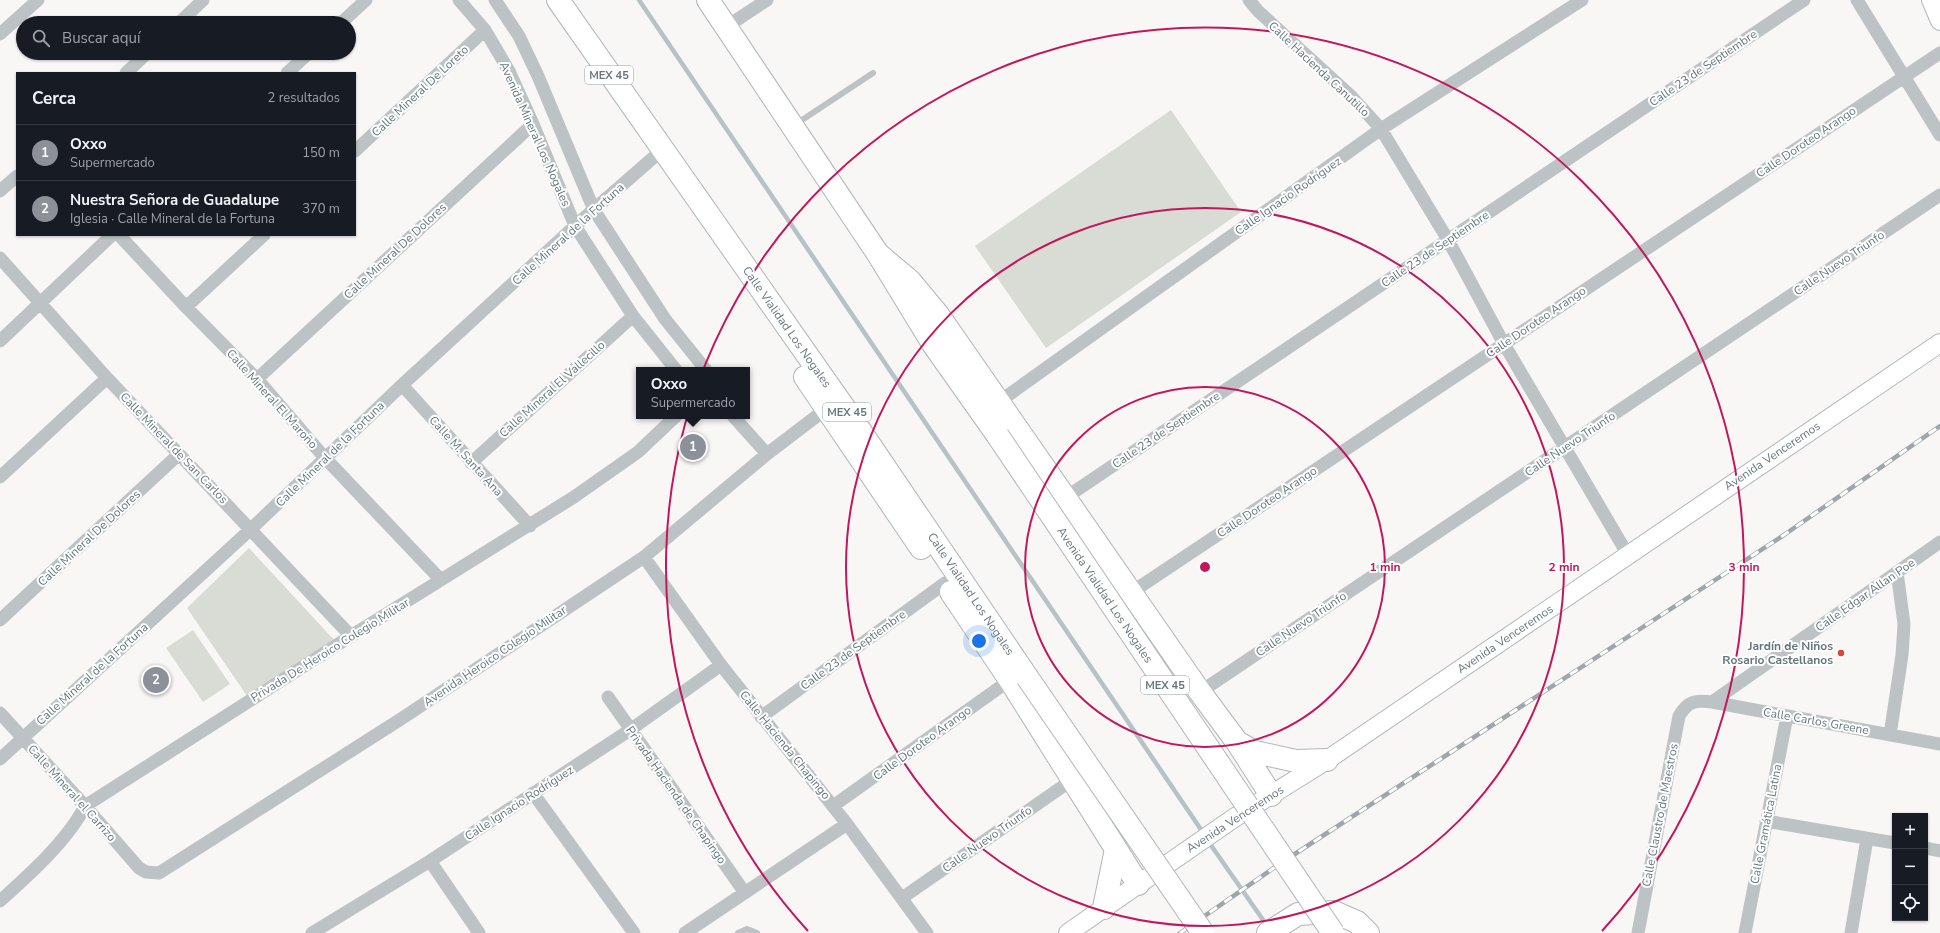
<!DOCTYPE html>
<html lang="es">
<head>
<meta charset="utf-8">
<style>
  :root { --surface:#171b24; --page:#20242c; --text:#f1f3f6; --muted:#9ea1a6; --line:#363941; --accent:#8c9099 }
  body { margin:0; font-family:"Nunito Sans",sans-serif; background:var(--page); color:var(--text) }
  .controls { position:absolute; right:12px; bottom:12px; display:grid; overflow:hidden; border-radius:0px; box-shadow:0 1px 3px #0004 }
  .controls button { width:36px; height:36px; display:grid; place-items:center; padding:0; border:0; border-bottom:1px solid var(--line); background:var(--surface); color:var(--text); font:20px sans-serif }
  .you { position:absolute; left:979px; top:641px; width:14px; height:14px; margin:-10px; border:3px solid #fff; border-radius:50%; background:#1a73e8; box-shadow:0 0 0 6px #1a73e833 }
  .badge { display:grid; place-items:center; width:26px; height:26px; border-radius:50%; background:var(--accent); color:#fff; font-size:13px; font-weight:700 }
  .pin { position:absolute; translate:-50% -50%; border:2px solid #fff; box-shadow:0 1px 4px #0006 }
  .popup { position:absolute; left:636px; top:367px; width:114px; height:52px; box-sizing:border-box; display:grid; place-content:center; border-radius:0px; background:var(--surface); filter:drop-shadow(0 1px 3px #0005); font-size:13px; white-space:nowrap; color:var(--muted) }
  .popup b { font-size:15px; color:var(--text) }
  .popup::after { content:''; position:absolute; left:50%; top:100%; margin-left:-8px; border:8px solid transparent; border-top-color:var(--surface) }
  .list { margin:0; padding:0; list-style:none }
  h2 { display:flex; justify-content:space-between; align-items:center; height:52px; margin:0; padding:0 16px; font-size:17px }
  h2 small { font-size:13px; font-weight:400; color:var(--muted) }
  .list li { display:grid; grid-template-columns:26px 1fr auto; gap:12px; align-items:center; box-sizing:border-box; height:56px; padding:0 16px; border-top:1px solid var(--line) }
  .list b { display:block; font-size:15px; white-space:nowrap }
  .list p { margin:0; font-size:13px; white-space:nowrap; color:var(--muted) }
  .list em { font-size:13px; font-style:normal; color:var(--muted) }
  .icon { flex:none; width:22px; height:22px; fill:none; stroke:currentColor; stroke-width:2; stroke-linecap:round; stroke-linejoin:round }
  .map { position:relative; flex:none; width:1940px; height:933px; overflow:hidden }
  .search { position:absolute; background:var(--surface); box-shadow:0 1px 3px #0004; left:16px; top:16px; width:340px; height:44px; display:flex; align-items:center; gap:10px; box-sizing:border-box; padding:0 14px; border-radius:22px; color:var(--muted); font-size:15px }
  .panel { position:absolute; background:var(--surface); box-shadow:0 1px 3px #0004; left:16px; top:72px; width:340px; height:164px; border-radius:0px }
  .map>svg:first-child { display:block }
  .green { fill:#d8dcd5 }
  .lines { fill:none; stroke-linecap:round; stroke-linejoin:round }
  .stream { stroke:#b6c3c6; stroke-width:4.5 }
  .secondary-casing { stroke:#b0b7ba; stroke-width:20 }
  .highway-casing { stroke:#b1b6b9; stroke-width:24 }
  .lane { stroke:#bdc3c5; stroke-width:6 }
  .street { stroke:#bdc3c5; stroke-width:13 }
  .secondary { stroke:#fff; stroke-width:18 }
  .highway { stroke:#fff; stroke-width:22 }
  .rail-casing { stroke:#9da6aa; stroke-width:4.5 }
  .rail { stroke:#fff; stroke-width:3; stroke-dasharray:9; stroke-linecap:butt }
  .highway-bridge-casing { stroke:#b1b6b9; stroke-width:24; stroke-linecap:butt }
  .highway-bridge { stroke:#fff; stroke-width:22 }
  .ring { fill:none; stroke:#c2185b; stroke-width:2 }
  .poi-dot { fill:#d54838; stroke:#fff; stroke-width:1.5 }
  .labels { text-anchor:middle; dominant-baseline:central; stroke-width:4; stroke-linejoin:round; paint-order:stroke }
  .shield { fill:#fff; stroke:#93a0a5; stroke-width:1 }
  .shield-label { font-size:11px; font-weight:bold; fill:#65777e }
  .street-label { font-size:12px; fill:#65777e; stroke:#fff }
  .poi-label { font-size:12px; font-weight:bold; fill:#65777e; stroke:#fff; text-anchor:end }
  .centre { fill:#c2185b; stroke:#fff; stroke-width:2 }
  .ring-label { font-size:12px; text-anchor:middle; font-weight:bold; fill:#c2185b; stroke:#fff; stroke-width:4; stroke-linejoin:round; paint-order:stroke }
</style>
</head>
<body>
<div class="map">
<svg width="1940" height="933" viewBox="0 0 1940 933">
  <rect width="100%" height="100%" fill="#f8f7f5"/>
  <!-- green -->
  <path class="green" d="M1171,110L1241,212L1046,348L975,246Z
    M249,548L335,641L247,696L187,608Z
    M193,630L230,684L203,702L166,648Z"/>
  <g class="lines">
    <!-- stream -->
    <path class="stream" d="M639,0L1204,834
      M1208,841L1268,927"/>
    <defs>
      <path id="secondary" d="M1931,0L1940,21
        M1068,933L1234,818L1327,760L1940,343"/>
      <path id="highway" d="M558,0L857,426L1027,677
        M708,0L878,254L933,344L998,436
        M878,254L910,281L939,316L1200,692L1237,742L1255,752L1296,761L1327,760
        M805,377L921,548
        M951,592L1010,680L1116,849L1104,908
        M1237,742L1271,795
        M1116,849L1138,884
        M1268,933L1298,914L1334,912L1357,922L1368,933"/>
    </defs>
    <!-- secondary casing -->
    <use href="#secondary" class="secondary-casing"/>
    <!-- highway casing -->
    <use href="#highway" class="highway-casing"/>
    <!-- lane -->
    <path class="lane" d="M796,124L873,73
      M738,933L747,929L757,933"/>
    <!-- street -->
    <path class="street" d="M459,0L485,30L509,71L533,124L575,226L633,316L676,370
      M495,0L519,36L538,76L594,210L665,319L706,370
      M1249,0L1258,11L1351,96L1381,129L1448,240L1504,344L1628,555
      M1857,0L1940,135
      M179,23L203,0
      M341,23L366,0
      M726,27L767,0
      M0,34L38,0
      M126,73L147,53
      M287,73L309,53
      M355,151L485,30
      M0,191L17,176
      M119,235L186,307L257,379L325,458L441,580
      M0,258L107,378L351,636
      M186,307L264,235
      M0,341L112,235
      M257,379L533,124
      M402,385L530,526
      M1000,401L1381,129L1582,0
      M733,416L767,454
      M471,463L633,316
      M0,477L107,378
      M1065,498L1804,0
      M644,557L721,665L847,824L927,933
      M1132,592L1940,53
      M0,620L178,455
      M1200,692L1940,195
      M608,697L745,893
      M1712,702L1940,542
      M0,713L85,806L139,868L146,872L159,873L401,719L644,557L767,454L826,409
      M761,717L945,583
      M1890,735L1902,655L1904,624L1897,572
      M0,759L251,529L402,385L575,226L662,150
      M533,793L634,933
      M833,806L1010,680
      M1766,821L1895,843
      M1925,848L1940,851
      M430,861L479,933
      M902,898L1072,780
      M0,901C29,875 68,840 85,806L351,636L574,497L638,452L676,416
      M312,933L430,861L630,730L721,665
      M685,933L847,824
      M1638,933L1679,716C1688,701 1695,700 1712,702L1940,744
      M1745,933L1787,716
      M1851,933L1867,839"/>
    <!-- secondary -->
    <use href="#secondary" class="secondary"/>
    <!-- highway -->
    <use href="#highway" class="highway"/>
    <defs>
      <path id="rail" d="M1180,933L1278,865L1784,535L1940,426"/>
    </defs>
    <!-- rail casing -->
    <use href="#rail" class="rail-casing"/>
    <!-- rail -->
    <use href="#rail" class="rail"/>
    <defs>
      <path id="highway-bridge" d="M998,436L1333,933
        M1027,677L1203,933"/>
    </defs>
    <!-- highway-bridge casing -->
    <use href="#highway-bridge" class="highway-bridge-casing"/>
    <!-- highway-bridge -->
    <use href="#highway-bridge" class="highway-bridge"/>
  </g>
  <!-- distance rings -->
  <g class="ring">
    <circle cx="1205" cy="567" r="180"/>
    <circle cx="1205" cy="567" r="359"/>
    <path d="M808 931A539 539 0 1 1 1602 931"/>
  </g>
  <!-- markers -->
  <circle class="poi-dot" cx="1841" cy="653" r="4"/>
  <g class="labels">
    <!-- shield labels -->
    <g class="shield">
      <rect x="585" y="66" width="48" height="18" rx="3"/>
      <rect x="823" y="403" width="48" height="18" rx="3"/>
      <rect x="1141" y="676" width="48" height="18" rx="3"/>
    </g>
    <g class="shield-label">
      <text x="609" y="75">MEX 45</text>
      <text x="847" y="412">MEX 45</text>
      <text x="1165" y="685">MEX 45</text>
    </g>
    <!-- street labels -->
    <g class="street-label">
      <text transform="translate(1703 68) rotate(-34)">Calle 23 de Septiembre</text>
      <text transform="translate(1319 69) rotate(43)">Calle Hacienda Canutillo</text>
      <text transform="translate(420 91) rotate(-43)">Calle Mineral De Loreto</text>
      <text transform="translate(535 134) rotate(66)">Avenida Mineral Los Nogales</text>
      <text transform="translate(1806 142) rotate(-34)">Calle Doroteo Arango</text>
      <text transform="translate(1288 196) rotate(-35)">Calle Ignacio Rodríguez</text>
      <text transform="translate(568 234) rotate(-42)">Calle Mineral de la Fortuna</text>
      <text transform="translate(1435 249) rotate(-34)">Calle 23 de Septiembre</text>
      <text transform="translate(395 251) rotate(-43)">Calle Mineral De Dolores</text>
      <text transform="translate(1839 263) rotate(-34)">Calle Nuevo Triunfo</text>
      <text transform="translate(1536 322) rotate(-34)">Calle Doroteo Arango</text>
      <text transform="translate(787 327) rotate(55)">Calle Vialidad Los Nogales</text>
      <text transform="translate(552 389) rotate(-42)">Calle Mineral El Vallecillo</text>
      <text transform="translate(272 399) rotate(48)">Calle Mineral El Maroño</text>
      <text transform="translate(1166 430) rotate(-34)">Calle 23 de Septiembre</text>
      <text transform="translate(1570 444) rotate(-34)">Calle Nuevo Triunfo</text>
      <text transform="translate(174 448) rotate(46)">Calle Mineral de San Carlos</text>
      <text transform="translate(330 454) rotate(-44)">Calle Mineral de la Fortuna</text>
      <text transform="translate(466 456) rotate(48)">Calle M. Santa Ana</text>
      <text transform="translate(1772 456) rotate(-34)">Avenida Venceremos</text>
      <text transform="translate(1267 502) rotate(-34)">Calle Doroteo Arango</text>
      <text transform="translate(89 538) rotate(-43)">Calle Mineral De Dolores</text>
      <text transform="translate(971 594) rotate(56)">Calle Vialidad Los Nogales</text>
      <text transform="translate(1105 595) rotate(56)">Avenida Vialidad Los Nogales</text>
      <text transform="translate(1865 595) rotate(-35)">Calle Edgar Allan Poe</text>
      <text transform="translate(1301 624) rotate(-34)">Calle Nuevo Triunfo</text>
      <text transform="translate(1505 639) rotate(-34)">Avenida Venceremos</text>
      <text transform="translate(330 650) rotate(-32)">Privada De Heroico Colegio Militar</text>
      <text transform="translate(853 650) rotate(-36)">Calle 23 de Septiembre</text>
      <text transform="translate(495 656) rotate(-34)">Avenida Heroico Colegio Militar</text>
      <text transform="translate(92 674) rotate(-42)">Calle Mineral de la Fortuna</text>
      <text transform="translate(1816 721) rotate(10)">Calle Carlos Greene</text>
      <text transform="translate(922 743) rotate(-36)">Calle Doroteo Arango</text>
      <text transform="translate(785 745) rotate(51)">Calle Hacienda Chapingo</text>
      <text transform="translate(72 793) rotate(48)">Calle Mineral el Carrizo</text>
      <text transform="translate(676 795) rotate(55)">Privada Hacienda de Chapingo</text>
      <text transform="translate(519 803) rotate(-33)">Calle Ignacio Rodríguez</text>
      <text transform="translate(1660 815) rotate(-79)">Calle Claustro de Maestros</text>
      <text transform="translate(1235 819) rotate(-33)">Avenida Venceremos</text>
      <text transform="translate(1766 824) rotate(-79)">Calle Gramática Latina</text>
      <text transform="translate(987 839) rotate(-35)">Calle Nuevo Triunfo</text>
    </g>
    <!-- poi labels -->
    <g class="poi-label">
      <text x="1833" y="646">Jardín de Niños<tspan x="1833" dy="14">Rosario Castellanos</tspan></text>
    </g>
  </g>
  <circle cx="1205" cy="567" r="6" class="centre"/>
  <g class="ring-label">
    <text x="1385" y="571">1 min</text>
    <text x="1564" y="571">2 min</text>
    <text x="1744" y="571">3 min</text>
  </g>
</svg>
<div class="controls">
<button>+</button>
<button>−</button>
<button><svg class="icon" aria-label="locate" viewBox="0 0 24 24"><circle cx="12" cy="12" r="6"/><path d="M12 2v4M12 18v4M2 12h4M18 12h4"/></svg></button>
</div>
<div class="you"></div>
<div class="pin badge" style="left:693px;top:447px">1</div>
<div class="popup"><b>Oxxo</b>Supermercado</div>
<div class="pin badge" style="left:156px;top:680px">2</div>
<div class="search"><svg class="icon" aria-label="search" viewBox="0 0 24 24"><circle cx="10" cy="10" r="6"/><path d="M15 15l6 6"/></svg>Buscar aquí</div>
<section class="panel">
<h2>Cerca<small>2 resultados</small></h2>
<ul class="list">
<li><span class="badge">1</span><div><b>Oxxo</b><p>Supermercado</p></div><em>150 m</em></li>
<li><span class="badge">2</span><div><b>Nuestra Señora de Guadalupe</b><p>Iglesia · Calle Mineral de la Fortuna</p></div><em>370 m</em></li>
</ul>
</section>
</div>
</body>
</html>
